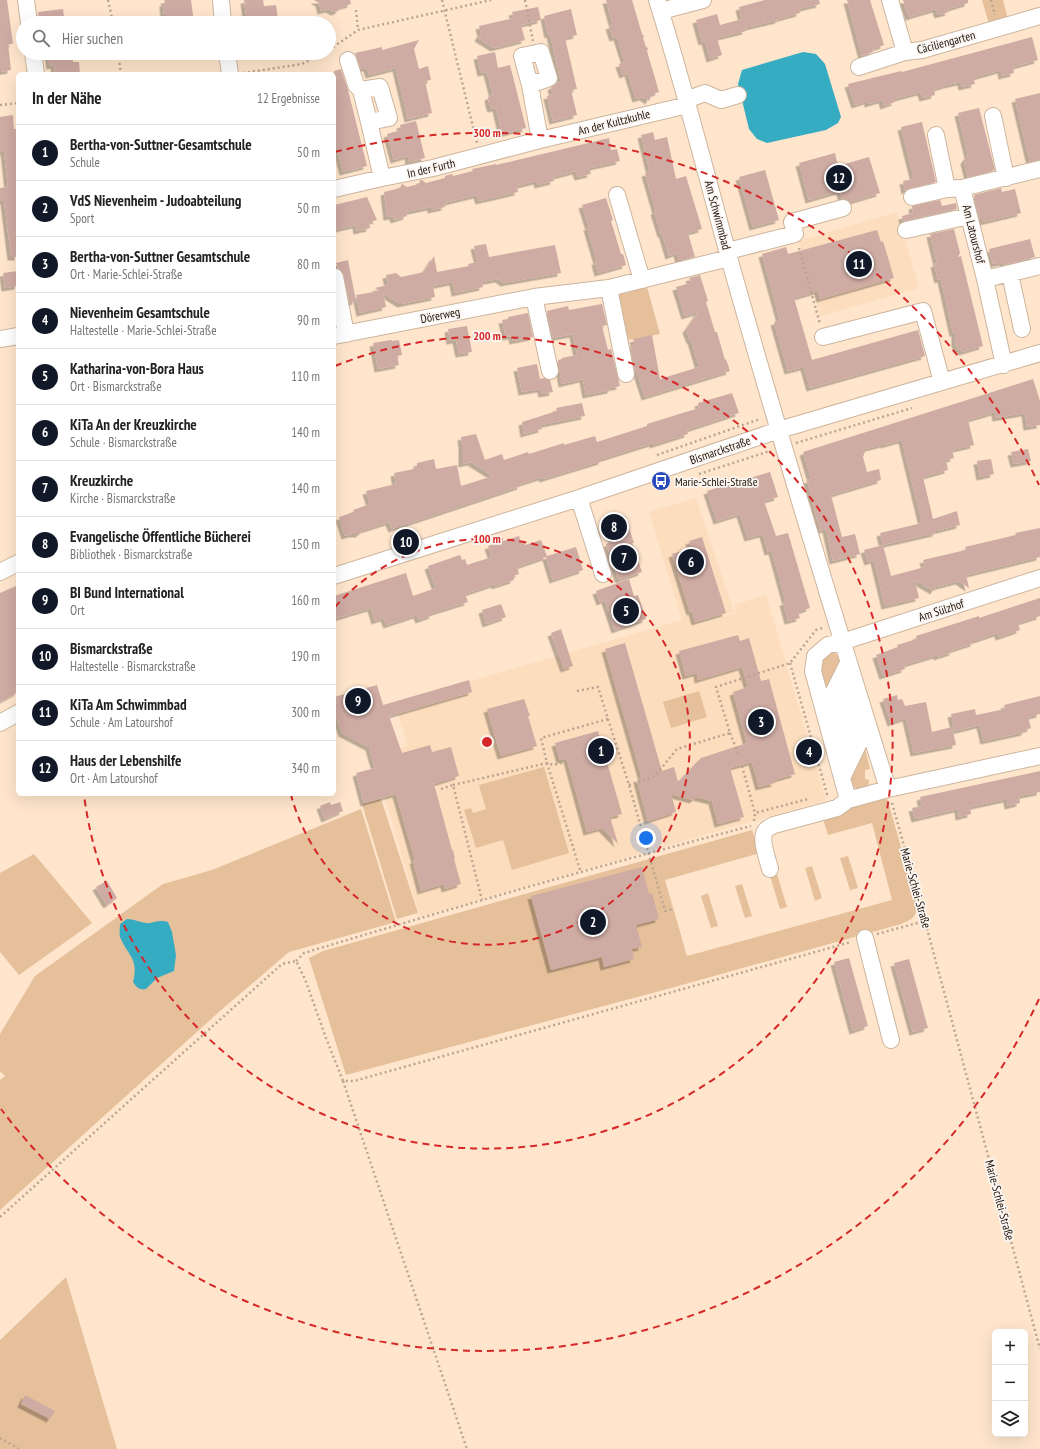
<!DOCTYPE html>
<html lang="de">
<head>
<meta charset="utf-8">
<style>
  :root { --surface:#fff; --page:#f6f6f6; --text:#222; --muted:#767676; --line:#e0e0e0; --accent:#111827 }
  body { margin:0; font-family:"PT Sans Narrow",sans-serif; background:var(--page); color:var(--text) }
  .controls { position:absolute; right:12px; bottom:12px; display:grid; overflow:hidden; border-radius:6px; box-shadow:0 4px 16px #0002 }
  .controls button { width:36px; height:36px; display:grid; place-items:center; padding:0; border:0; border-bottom:1px solid var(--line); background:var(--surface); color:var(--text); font:20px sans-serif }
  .you { position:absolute; left:646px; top:838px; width:14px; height:14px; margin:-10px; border:3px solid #fff; border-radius:50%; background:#1a73e8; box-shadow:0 0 0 6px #1a73e833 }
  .badge { display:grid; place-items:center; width:26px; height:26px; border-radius:50%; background:var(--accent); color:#fff; font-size:13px; font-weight:700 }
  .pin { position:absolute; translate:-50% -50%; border:2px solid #fff; box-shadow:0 1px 4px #0006 }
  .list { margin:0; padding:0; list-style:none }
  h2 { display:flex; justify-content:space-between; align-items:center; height:52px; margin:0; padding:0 16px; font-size:17px }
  h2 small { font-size:13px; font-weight:400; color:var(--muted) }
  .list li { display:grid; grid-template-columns:26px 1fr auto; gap:12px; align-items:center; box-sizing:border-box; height:56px; padding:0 16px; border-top:1px solid var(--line) }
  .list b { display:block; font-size:15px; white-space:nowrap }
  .list p { margin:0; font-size:13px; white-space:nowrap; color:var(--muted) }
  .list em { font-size:13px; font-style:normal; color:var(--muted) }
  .icon { flex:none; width:22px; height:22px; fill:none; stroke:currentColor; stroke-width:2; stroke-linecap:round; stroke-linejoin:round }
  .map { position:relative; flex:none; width:1040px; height:1449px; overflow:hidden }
  .search { position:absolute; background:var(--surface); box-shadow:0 4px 16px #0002; left:16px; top:16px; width:320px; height:44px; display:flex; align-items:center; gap:10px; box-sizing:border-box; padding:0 14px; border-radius:22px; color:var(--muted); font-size:15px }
  .panel { position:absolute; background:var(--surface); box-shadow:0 4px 16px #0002; left:16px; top:72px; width:320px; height:724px; border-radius:6px }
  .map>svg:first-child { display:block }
  .built { fill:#fcddbd }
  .green { fill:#e5c09a }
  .water { fill:#36acc3 }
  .building { fill:#ceaba3; filter:url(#shadow) }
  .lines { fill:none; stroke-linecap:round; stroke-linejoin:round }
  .minor-casing { stroke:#cdb59d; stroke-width:18 }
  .path { stroke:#baa591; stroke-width:2.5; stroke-dasharray:2 3; stroke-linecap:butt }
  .minor { stroke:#fff; stroke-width:16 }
  .ring { fill:none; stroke:#d62828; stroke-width:2; stroke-dasharray:7 5 }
  .labels { text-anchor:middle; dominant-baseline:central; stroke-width:3.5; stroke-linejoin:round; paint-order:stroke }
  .street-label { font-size:12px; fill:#1d140b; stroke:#fbf6f1 }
  .poi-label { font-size:12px; fill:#1d140b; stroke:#fbf6f1; text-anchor:start }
  .centre { fill:#d62828; stroke:#fbf6f1; stroke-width:2 }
  .ring-label { font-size:12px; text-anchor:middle; font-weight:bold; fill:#d62828; stroke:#fbf6f1; stroke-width:3.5; stroke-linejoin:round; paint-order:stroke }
</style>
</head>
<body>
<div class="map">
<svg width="1040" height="1449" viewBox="0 0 1040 1449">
  <defs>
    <filter id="shadow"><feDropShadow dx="-3.5" dy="3.5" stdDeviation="0" flood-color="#0004"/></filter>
  </defs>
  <rect width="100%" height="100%" fill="#ffe5cc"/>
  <!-- built -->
  <path class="built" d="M897,212L919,288L820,316L799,241Z
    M696,498L734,612L685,628L736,613L734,605L766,595L826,800L420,917L373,757L408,746L395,703L682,620L649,512Z"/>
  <!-- green -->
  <path class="green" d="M982,0H1003L1008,19L989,24Z
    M647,287L660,334L623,341L615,301L620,294Z
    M830,651C836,653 838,655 840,661L825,702L820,661Z
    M699,691L707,717L671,728L663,702Z
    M864,744L870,769L865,770V779L869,780L868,787L857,790L849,781Z
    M544,767L569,853L512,870L503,840L476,848L464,810L471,808L473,813L486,809L479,785Z
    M887,798L917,903C917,917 913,919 901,924L671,988L346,1075L309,958L323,951L752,830L760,853L665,880L687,956L892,900L872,823L828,835L822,816Z
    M381,799L418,913L397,919L362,804Z
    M361,809L396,922L289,952L220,1011L0,1210V1080L5,1076L0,1071V1034L35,976L163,884L212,870Z
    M34,854L92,923L19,975L0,952V873Z
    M848,856L858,888L850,890L840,858Z
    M812,866L822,898L815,901L805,868Z
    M777,874L787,907L780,909L770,876Z
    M742,884L752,916L745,918L735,886Z
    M708,893L718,926L711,928L701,896Z
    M66,1277L117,1449H0V1340Z"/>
  <!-- water -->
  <path class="water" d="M803,52L816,54L825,64L841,117L838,123L826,130L767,143L757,139L749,129L738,84L742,70Z
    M127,919C134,919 139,922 146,923C153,924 157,919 168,922L172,932L176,955L174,971L157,978L146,989C139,990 137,988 133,982C139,958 128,956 120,937C119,933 120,928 120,924Z"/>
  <!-- building -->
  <path class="building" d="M0,0H7L13,44H8L11,70L0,72Z
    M164,0H191L194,23H167L166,15H164L163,3H165Z
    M244,0H263L264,6L276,5L278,19H271L272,23H247Z
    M314,0H350L351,4L341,7L338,11L334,12L329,9L321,11L319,3Z
    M606,0H632L642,34L644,36L643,38L646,47L648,48L647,51L659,92L652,94L649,101L643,97L636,99L628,73L623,75L619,64L625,62L617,37L613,38L609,26L613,25Z
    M765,0H819L820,4L799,9L800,13L778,19L779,20L745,28L746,31L717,38L722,55L710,59L705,41L702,42L696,20L717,14L720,25L742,19L739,7Z
    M847,0H870L884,45L872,49L873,52L862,56Z
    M903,0H968V3L948,9L949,12L938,15L936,9L909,17Z
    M538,7L541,20L521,25L525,40L494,48L478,38L481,33L479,26L514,18L512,12Z
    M63,9L65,23H40L38,12Z
    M571,9L577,35L565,38L577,89L571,90L577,115L553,121L547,96L553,94L551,87L557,83L561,82L550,34L548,35L544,16Z
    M1032,37L1038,60L1013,67L1014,73L1002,76L1001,70L973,78L975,84L962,87L961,82L947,85L934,89L935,95L923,98L921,92L894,99L895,102L884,106L882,100L868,104V101L855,105L848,84L901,71L902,72Z
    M419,40L414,49L419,69L428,66L431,80L425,81L432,113L408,119L396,68L369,75L367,68L361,69L355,53L382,47V50Z
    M495,52L498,68L510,65L526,128L502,134L496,108L491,109L489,103L488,97L493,95L487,72L481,73L477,56Z
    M48,53H72L73,62H79L80,74H55L54,65L50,66Z
    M341,69L348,90L367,166L343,172L337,148L334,149V71Z
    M1040,93V160L1030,162L1015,99Z
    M979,108L995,170L968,177L964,161L968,155L958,113Z
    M13,115L14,129H18V257H11L4,201H0V188L8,187L4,151L0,152V117Z
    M416,121L425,158L409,162L408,156L394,160L387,134L401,130L400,125Z
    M922,122L936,182L910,188L905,191L903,181L914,179L901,127Z
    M653,132L655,140L667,137L676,179L686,176L702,229L688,233L695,257L679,260L677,253L669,256L662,233L661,234L654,211H656L645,173L650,172L641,135Z
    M609,138L611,150L617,149L620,161L589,168L591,174L578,177L576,171L553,177L554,181L538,185L537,181L517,186L518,192L479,201L477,195L444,203L445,207L431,210V207L406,212L407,216L394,220L393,216L387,217L384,192L400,188L402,184L407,187L419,184L420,180H422L426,183L445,178V176L452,174L453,176L473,171L472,169L496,164V165Z
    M835,153L838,166L869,157L880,193L850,202L846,199H842L840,191L809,200L799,163Z
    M765,170L779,220L753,227L739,177Z
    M1001,188L1002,192L1015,189L1021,213L983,222L982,218L980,219L974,195Z
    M367,197L377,220L369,222L370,228L357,231L356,225L334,230V205Z
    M606,198L613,220L611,221L621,254H623L626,265L598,273L595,262L597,261L587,227H589L582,205Z
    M940,200L942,206L956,203L957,209L903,221L902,216L913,213L912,206Z
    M954,229L960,253L958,257L961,256L983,346L962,352L961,349L958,350L955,343V333H953L941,279L938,280L934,264L937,263L930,234Z
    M877,230L881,242L883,241L894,278L820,299L818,291L794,298L812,360L918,330L925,356L810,388L804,367L788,371L774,322L780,320L762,254L786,247L788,254Z
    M1030,239L1035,257L1004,265L1003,262L993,264L989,249Z
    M486,244L489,257L555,245L561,273L504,283L499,279L482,282L483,287L455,293L453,282L433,286L435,297L401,304L383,293L386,307L360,313L356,295L380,291L375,288L388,285L386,275L396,273L401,277L424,272L434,256L437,272L469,266L468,264L478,262L474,246Z
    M348,260L356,301L350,303L344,275L342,271L338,268L336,263Z
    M18,271V286L5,288L3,273Z
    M700,275L708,301L706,302L715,332H717L725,360L726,359L730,371L645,397L636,369L635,370L630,346L635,345L633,339L652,335L660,379L699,367L691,340H690L686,330L698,312L685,316L676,287L691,283L689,278Z
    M602,304L607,325L602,326L608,350L611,349L620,386L611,388V390L586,395L583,379L562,384L558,360L562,359V358L577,355L573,334L553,338L547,311L568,306L569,310Z
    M528,313L533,337L513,341L512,336L506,337L502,320L508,319V317Z
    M467,326L472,352L459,354L456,340L450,341L448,329Z
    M391,340L392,341L399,340L402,355L397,356L399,365L378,369L373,343Z
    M537,364L540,379L544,378L550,380L553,392L542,394L541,389L522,392L517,368Z
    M1033,379L1040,401V425L1027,427L1025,413L996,418L995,412L968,420L974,445L952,450L954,458L946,460L948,470L923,477L933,519L957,511L960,525L936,531V533L883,545L880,533L922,523L902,440L884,445V444L866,449L863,457L867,472L879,469L881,480L831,495L842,537L855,534L860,554L833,561L826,529L820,531L807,480L811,479L803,452Z
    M732,393L739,413L687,430L688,434L653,445V443L602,459V461L543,479L542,477L520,484L521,486L392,529L389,522L364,530L359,534H352L345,536L339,517L354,512L353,510L370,504L366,491L396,484L394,473L414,469V468L417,467V463L434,459L436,469L457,465L461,486L493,476L471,462L462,464V444L461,437L476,434L485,460L502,454L504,460L528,452L529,454L564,443V445L595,436L597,442L647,426V424L699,408L698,403Z
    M582,403L585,416L541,425L542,429L524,434L522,422L557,411L556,408Z
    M1028,449L1031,461L1014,464L1011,452Z
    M991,459L994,474L980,477L977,461Z
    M770,472L778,497L764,501L776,536L788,533L810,608L798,612L800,618L788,621L783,602H786L772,551L768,552L763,534L748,538L740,514L717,521L707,491Z
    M625,516L634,543H632L642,572L619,580L606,544L613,541L607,522Z
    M1040,528V557L966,575L969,588L959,581L936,587L934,591L915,580L919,598L885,606L874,560L868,562L864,550L883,545L891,576L925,567L923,560L966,550L965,547L1016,535L1015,533Z
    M519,536L521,543L524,542L525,545L541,540L547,556L576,547L583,570L553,580L546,557L517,567L519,574L513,576L514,580L495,586V584L465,594L468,602L432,613L433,615L419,620L417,615L387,625L384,618L375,621L371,608L334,619V596L406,573L413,596L436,588L428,566L460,555L462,560L465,559L467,565L492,557L488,546Z
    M702,537L726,613L695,622L692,611L690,612L672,554L691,548L689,541Z
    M629,579L634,596L638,595L646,619L615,630L605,600L600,602L596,591Z
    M18,585V692L0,702V593Z
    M1040,598V616L1018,623L1020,630L999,637L998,633L974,641V643L952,650L953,652L937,657V655L904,665L905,669L883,676L876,655L898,647L897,645L917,639L916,636L979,616V618Z
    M501,604L506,617L486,624L482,610Z
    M561,629L573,666L564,669L551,633Z
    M738,635L740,641L749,638L761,681L769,679L795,774L774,780L775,783L759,787L752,762L730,768L744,817L718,824L712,801L696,797L693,800L671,794L676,812L648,821L637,780L642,778L605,649L625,643L662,771L674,767L678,782L701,758L747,743L733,692L748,687L742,667L698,680L697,673L686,676L679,651Z
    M469,680L472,692L389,716L402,753L430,745L432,752L451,747L459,776L434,784L452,850H453L455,859H454L461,884L445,889L444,884L421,891L413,860H415L396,794L364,803L356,773L375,768L369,747L342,733L334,709V697L377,685L383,705Z
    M897,695L898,700L902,699L905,706L926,702L932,732L952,727L956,745L914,753L906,718L891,723L883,699Z
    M1040,696V714L1028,717L1031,728L1025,730V732L984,741L980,725L955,731L951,714L975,709L976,715L1005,709L1004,705Z
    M524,699L530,716H528L537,746L501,756L487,709Z
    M598,731L622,814L610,817L618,844L602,828L587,832L567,759L560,760L555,743Z
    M1040,771V792L1019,796L1020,803L1008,806L1007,799L970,807L971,814L959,817L958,809L915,819L912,808L922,806L920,797Z
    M330,802L331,805L340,802L343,811L325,819L320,806Z
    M642,867L649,894L652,893L659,919L636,925L642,947L632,949L634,959L604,967L602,957L551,970L531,896Z
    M107,881L117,898L107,905L96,887Z
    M849,958L868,1026L853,1031L834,962Z
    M909,959L928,1028L913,1032L894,963Z
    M25,1395L55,1411L50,1419L21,1404Z"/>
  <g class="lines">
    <defs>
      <path id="minor" d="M26,0L29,23
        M221,0L223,23
        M657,0C687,95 710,191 737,286C785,455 836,622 888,789
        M890,0L905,52L922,50L1040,16
        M661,11L703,0
        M33,53L36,74
        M227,53L230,74
        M348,60L356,85L361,90L369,122L389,118L380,87L361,90
        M859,67L905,52
        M530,85L522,56L541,52L549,78L530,85L540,140L688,105
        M686,100L705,93L721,100L738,95
        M993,116L1006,178
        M936,135L947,189
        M1040,169L962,188L985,279L1040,266
        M382,178L433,168L540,140
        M334,189L382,178L369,122
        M617,195L642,280
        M912,197L947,189L958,188
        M906,230L969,216
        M728,251L795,234L792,222L843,208
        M1010,274L1022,329
        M335,277L346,334
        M985,279L1004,365
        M609,288L626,374
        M534,297L550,371
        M334,336L534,297L609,288L729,258
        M823,337L923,311L942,382
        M0,339L18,336
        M579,498L603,574
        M0,572L18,563
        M334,576L579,498L779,430L1040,353
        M824,711L848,663
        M0,723L18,713
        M830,733L855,684
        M836,757L861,702
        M842,778L868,724
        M848,800L813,671L815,656L828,645L842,642L1040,578
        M770,869C768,860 761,842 764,834C765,829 770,827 774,825L837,808L848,800L888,789L1040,756
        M865,938L891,1040"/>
    </defs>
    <!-- minor casing -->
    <use href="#minor" class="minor-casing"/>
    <!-- path -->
    <path class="path" d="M108,0L113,23
      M442,0L477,143
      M525,0L533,41
      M991,0L995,15
      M356,10L358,30
      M329,50L358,30L491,0
      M118,53L121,74
      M243,73L302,64L323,53
      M0,105L18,103
      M799,248L820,324
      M796,443L912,408
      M657,455L760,419
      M699,474L770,451
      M790,663L827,794L824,795
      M577,691L598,687L608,719L541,738L547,763L581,873
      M608,719L629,785L665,911L673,909
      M730,733L738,753
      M742,766L755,813
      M453,785L547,763L554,765L565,762
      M629,785L655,776L677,749L730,733L716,687L790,663L816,630L825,627
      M441,789L453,785L482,900
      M892,803L925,921L1040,1349
      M754,821L755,813L808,799
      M877,934L925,921
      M296,961L304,953C453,908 601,865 751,826
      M343,1081L467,1449
      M0,1217L282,964L296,961L305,979L326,1038L343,1081H354L851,942
      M0,1438L19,1449"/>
    <!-- minor -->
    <use href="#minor" class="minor"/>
  </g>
  <!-- distance rings -->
  <g class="ring">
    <path d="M335 607A203 203 0 1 1 291 795"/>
    <path d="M335 366A406 406 0 1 1 84 795"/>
    <path d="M1039 999A609 609 0 0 1 1 1109M335 152A609 609 0 0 1 1039 485"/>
  </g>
  <!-- icons -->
  <defs>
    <symbol id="bus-disc" viewBox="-11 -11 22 22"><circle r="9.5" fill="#284aba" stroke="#fbf6f1"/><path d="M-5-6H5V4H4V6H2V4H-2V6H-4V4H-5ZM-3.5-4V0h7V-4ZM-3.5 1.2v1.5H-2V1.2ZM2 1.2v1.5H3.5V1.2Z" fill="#fff"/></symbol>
  </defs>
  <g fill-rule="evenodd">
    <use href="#bus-disc" x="650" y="470" width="22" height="22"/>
  </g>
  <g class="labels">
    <!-- street labels -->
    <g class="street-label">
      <text transform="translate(946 42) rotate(-15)">Cäciliengarten</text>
      <text transform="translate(614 122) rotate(-14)">An der Kultzkuhle</text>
      <text transform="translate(431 168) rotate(-13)">In der Furth</text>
      <text transform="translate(718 215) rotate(75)">Am Schwimmbad</text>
      <text transform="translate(974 234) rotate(76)">Am Latourshof</text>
      <text transform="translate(440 315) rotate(-11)">Dörerweg</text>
      <text transform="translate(720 450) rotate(-19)">Bismarckstraße</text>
      <text transform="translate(941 610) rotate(-18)">Am Sülzhof</text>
      <text transform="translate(916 888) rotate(74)">Marie-Schlei-Straße</text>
      <text transform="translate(1000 1200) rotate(75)">Marie-Schlei-Straße</text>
    </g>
    <!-- poi labels -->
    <g class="poi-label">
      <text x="675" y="481">Marie-Schlei-Straße</text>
    </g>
  </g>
  <circle cx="487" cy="742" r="6" class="centre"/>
  <g class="ring-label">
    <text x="487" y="137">300 m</text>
    <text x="487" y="340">200 m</text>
    <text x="487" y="543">100 m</text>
  </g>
</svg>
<div class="controls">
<button>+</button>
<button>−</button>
<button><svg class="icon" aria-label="layers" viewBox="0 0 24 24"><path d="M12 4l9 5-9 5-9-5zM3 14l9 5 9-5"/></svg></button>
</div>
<div class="you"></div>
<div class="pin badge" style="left:601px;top:751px">1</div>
<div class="pin badge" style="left:593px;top:922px">2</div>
<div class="pin badge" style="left:761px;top:722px">3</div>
<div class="pin badge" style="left:809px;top:752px">4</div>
<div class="pin badge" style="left:626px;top:611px">5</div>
<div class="pin badge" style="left:691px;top:562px">6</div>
<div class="pin badge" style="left:624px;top:558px">7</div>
<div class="pin badge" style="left:614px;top:527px">8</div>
<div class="pin badge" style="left:358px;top:701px">9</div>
<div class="pin badge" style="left:406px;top:542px">10</div>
<div class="pin badge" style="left:859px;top:264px">11</div>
<div class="pin badge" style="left:839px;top:178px">12</div>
<div class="search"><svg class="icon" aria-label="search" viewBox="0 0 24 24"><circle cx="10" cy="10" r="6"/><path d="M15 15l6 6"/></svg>Hier suchen</div>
<section class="panel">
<h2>In der Nähe<small>12 Ergebnisse</small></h2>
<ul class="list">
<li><span class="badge">1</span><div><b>Bertha-von-Suttner-Gesamtschule</b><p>Schule</p></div><em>50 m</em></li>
<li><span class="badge">2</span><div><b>VdS Nievenheim - Judoabteilung</b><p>Sport</p></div><em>50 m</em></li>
<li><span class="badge">3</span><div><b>Bertha-von-Suttner Gesamtschule</b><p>Ort · Marie-Schlei-Straße</p></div><em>80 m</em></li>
<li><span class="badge">4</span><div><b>Nievenheim Gesamtschule</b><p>Haltestelle · Marie-Schlei-Straße</p></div><em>90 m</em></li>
<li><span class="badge">5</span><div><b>Katharina-von-Bora Haus</b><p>Ort · Bismarckstraße</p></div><em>110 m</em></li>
<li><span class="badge">6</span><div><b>KiTa An der Kreuzkirche</b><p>Schule · Bismarckstraße</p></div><em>140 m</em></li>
<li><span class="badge">7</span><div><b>Kreuzkirche</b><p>Kirche · Bismarckstraße</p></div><em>140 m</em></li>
<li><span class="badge">8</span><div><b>Evangelische Öffentliche Bücherei</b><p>Bibliothek · Bismarckstraße</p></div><em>150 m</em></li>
<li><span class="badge">9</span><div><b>BI Bund International</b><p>Ort</p></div><em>160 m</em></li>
<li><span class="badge">10</span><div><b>Bismarckstraße</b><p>Haltestelle · Bismarckstraße</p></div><em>190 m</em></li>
<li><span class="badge">11</span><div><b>KiTa Am Schwimmbad</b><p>Schule · Am Latourshof</p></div><em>300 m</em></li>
<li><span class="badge">12</span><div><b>Haus der Lebenshilfe</b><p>Ort · Am Latourshof</p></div><em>340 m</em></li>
</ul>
</section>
</div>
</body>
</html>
